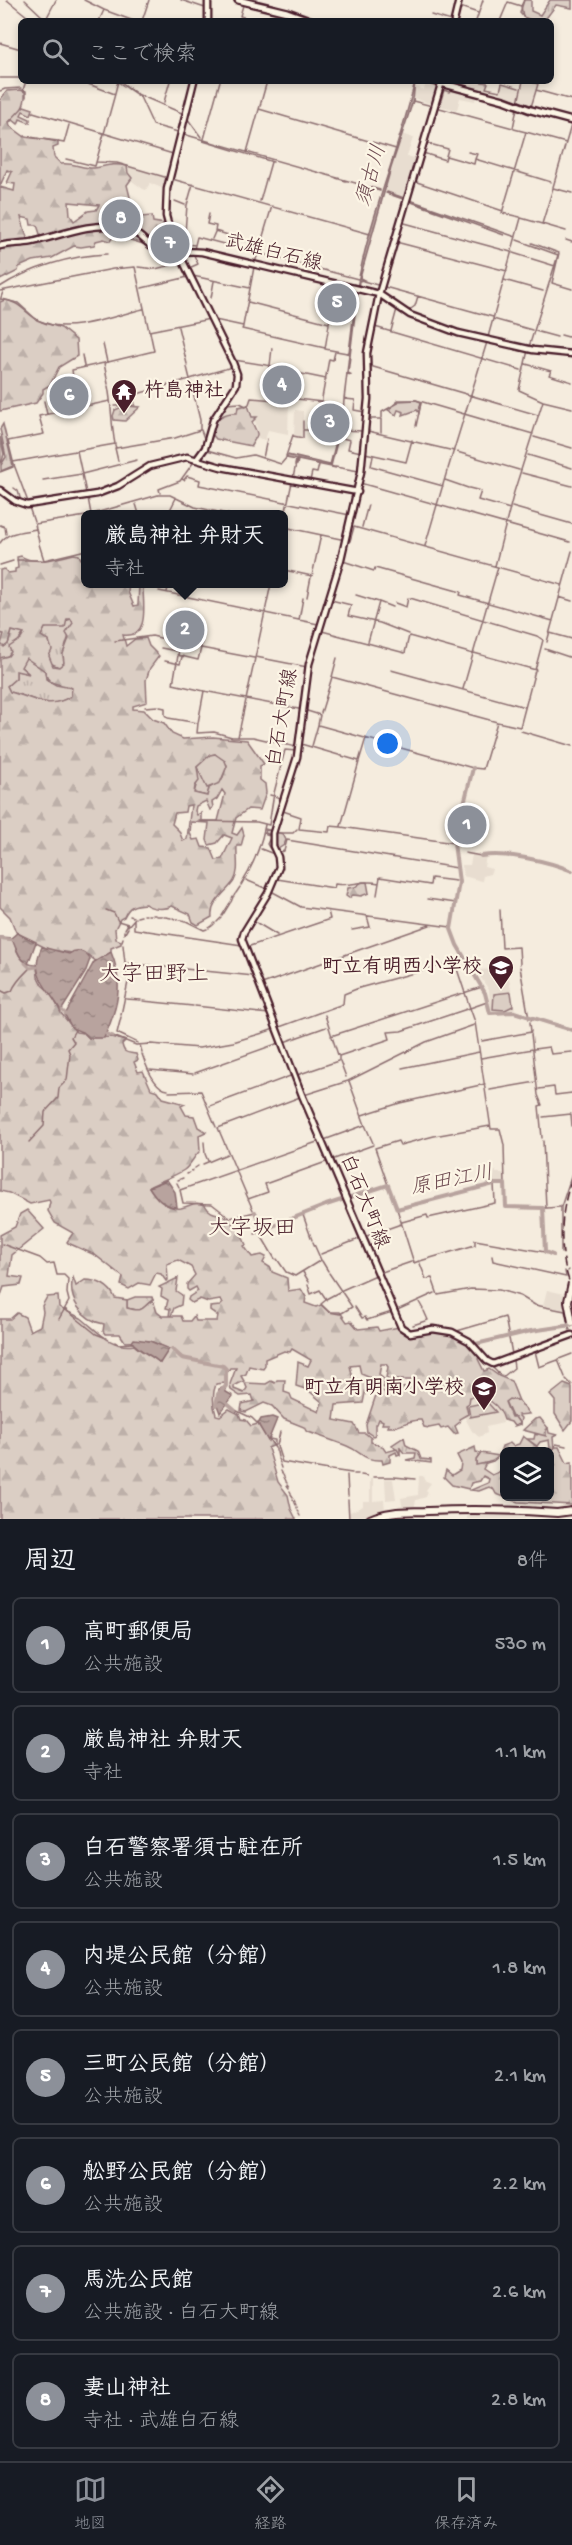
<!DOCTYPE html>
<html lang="ja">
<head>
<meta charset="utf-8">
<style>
  :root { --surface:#171b24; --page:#242831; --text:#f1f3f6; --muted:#9ea1a6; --line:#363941; --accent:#8c9099 }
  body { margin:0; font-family:"Gochi Hand","Klee One",sans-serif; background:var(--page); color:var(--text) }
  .controls { position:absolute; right:18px; bottom:18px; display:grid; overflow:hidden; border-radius:9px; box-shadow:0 3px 9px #0003 }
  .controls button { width:54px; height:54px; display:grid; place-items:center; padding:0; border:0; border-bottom:2px solid var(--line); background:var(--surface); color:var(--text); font:30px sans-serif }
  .you { position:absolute; left:388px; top:744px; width:21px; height:21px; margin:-15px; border:4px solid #fff; border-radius:50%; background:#1a73e8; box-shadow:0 0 0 9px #1a73e833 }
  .badge { display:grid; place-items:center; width:39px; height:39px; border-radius:50%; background:var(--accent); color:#fff; font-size:20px; font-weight:700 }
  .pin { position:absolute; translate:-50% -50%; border:3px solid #fff; box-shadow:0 2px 6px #0006 }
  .popup { position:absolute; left:81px; top:510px; width:207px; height:78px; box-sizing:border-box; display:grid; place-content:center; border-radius:9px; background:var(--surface); filter:drop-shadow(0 2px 4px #0005); font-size:20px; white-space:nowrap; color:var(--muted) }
  .popup b { font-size:22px; color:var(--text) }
  .popup::after { content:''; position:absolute; left:50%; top:100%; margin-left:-12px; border:12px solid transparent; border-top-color:var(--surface) }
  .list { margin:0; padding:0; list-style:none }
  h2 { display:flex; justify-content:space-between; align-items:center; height:78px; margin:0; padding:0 24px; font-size:26px }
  h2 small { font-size:20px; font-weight:400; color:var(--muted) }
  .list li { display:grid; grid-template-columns:39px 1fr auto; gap:18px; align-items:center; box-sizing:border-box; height:96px; margin:0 12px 12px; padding:0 12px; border:2px solid var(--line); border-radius:9px }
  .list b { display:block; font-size:22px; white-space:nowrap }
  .list p { margin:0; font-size:20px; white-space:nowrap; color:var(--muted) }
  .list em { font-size:20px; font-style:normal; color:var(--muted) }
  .icon { flex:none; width:33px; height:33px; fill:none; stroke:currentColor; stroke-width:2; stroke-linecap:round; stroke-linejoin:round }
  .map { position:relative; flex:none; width:572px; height:1519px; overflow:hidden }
  .search { position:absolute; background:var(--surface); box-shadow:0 3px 9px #0003; left:18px; right:18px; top:18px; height:66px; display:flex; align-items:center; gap:15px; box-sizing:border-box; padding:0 21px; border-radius:9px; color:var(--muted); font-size:22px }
  .sheet { height:942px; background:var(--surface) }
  nav { display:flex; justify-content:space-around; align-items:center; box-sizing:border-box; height:84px; border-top:2px solid var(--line); background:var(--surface); font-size:16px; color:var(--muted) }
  nav a { display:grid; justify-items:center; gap:3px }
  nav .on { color:var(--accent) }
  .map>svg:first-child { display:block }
  .built { fill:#e8ddd0 }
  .grass { fill:url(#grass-tufts); stroke:#927678; stroke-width:1.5 }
  .forest { fill:url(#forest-firs); stroke:#927678; stroke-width:1.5; fill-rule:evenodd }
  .cemetery { fill:url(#cemetery-stones); stroke:#927678; stroke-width:1.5 }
  .garden { fill:#dbcec4; stroke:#927678; stroke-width:1.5 }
  .water { fill:url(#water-ripples); stroke:#8c6e70; stroke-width:1.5 }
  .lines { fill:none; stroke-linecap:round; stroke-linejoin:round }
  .stream { stroke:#8c6e70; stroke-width:1.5 }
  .canal { stroke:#b8a39e; stroke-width:3 }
  .river { stroke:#b8a39e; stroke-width:4 }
  .secondary-casing { stroke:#4a1f2b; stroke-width:9 }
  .primary-casing { stroke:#4a1f2b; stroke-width:10 }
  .trunk-casing { stroke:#4a1f2b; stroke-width:10 }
  .secondary { stroke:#fcf5e5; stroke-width:4.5 }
  .primary { stroke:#fcf5e5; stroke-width:5 }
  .trunk { stroke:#fcf5e5; stroke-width:6 }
  .rail { stroke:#4a1f2b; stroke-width:1.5; stroke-dasharray:9 4.5; stroke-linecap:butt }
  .trunk-bridge-casing { stroke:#4a1f2b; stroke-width:10; stroke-linecap:butt }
  .trunk-bridge { stroke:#fcf5e5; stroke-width:6 }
  .labels { text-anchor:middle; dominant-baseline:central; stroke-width:4.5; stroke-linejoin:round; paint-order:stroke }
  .street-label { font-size:20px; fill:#4a1f2b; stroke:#fcf5e5 }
  .poi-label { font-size:20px; font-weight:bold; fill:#4a1f2b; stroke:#fcf5e5; text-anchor:end }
  .water-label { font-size:21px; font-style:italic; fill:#704d53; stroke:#fcf5e5 }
  .quarter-label { font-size:22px; fill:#4a1f2b; stroke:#fcf5e5 }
</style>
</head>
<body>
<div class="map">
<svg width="572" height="1519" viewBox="0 0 572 1519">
  <defs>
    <pattern id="grass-tufts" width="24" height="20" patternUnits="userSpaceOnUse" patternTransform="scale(1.5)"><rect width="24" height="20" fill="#dbcec4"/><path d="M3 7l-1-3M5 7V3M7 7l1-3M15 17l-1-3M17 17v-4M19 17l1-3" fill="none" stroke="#bdb0a9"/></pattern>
    <pattern id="forest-firs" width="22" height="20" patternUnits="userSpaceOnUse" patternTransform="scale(1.5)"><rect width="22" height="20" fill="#dbcec4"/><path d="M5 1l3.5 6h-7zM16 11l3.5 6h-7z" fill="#bdb0a9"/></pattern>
    <pattern id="cemetery-stones" width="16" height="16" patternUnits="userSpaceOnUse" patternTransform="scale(1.5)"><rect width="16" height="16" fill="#dbcec4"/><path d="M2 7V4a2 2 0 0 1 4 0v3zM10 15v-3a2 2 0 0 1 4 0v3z" fill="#bdb0a9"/></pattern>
    <pattern id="water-ripples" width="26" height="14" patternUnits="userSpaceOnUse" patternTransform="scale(1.5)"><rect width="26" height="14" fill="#b8a39e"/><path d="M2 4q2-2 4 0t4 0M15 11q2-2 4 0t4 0" fill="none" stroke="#988481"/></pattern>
  </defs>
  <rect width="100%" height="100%" fill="#f5ecde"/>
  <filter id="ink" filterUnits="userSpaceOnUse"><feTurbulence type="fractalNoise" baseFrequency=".0167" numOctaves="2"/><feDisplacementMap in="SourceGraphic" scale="12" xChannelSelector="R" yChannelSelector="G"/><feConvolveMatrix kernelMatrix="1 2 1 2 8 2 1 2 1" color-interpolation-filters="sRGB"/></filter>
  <g filter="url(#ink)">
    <!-- built -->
    <path class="built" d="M426,81L439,86L434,105L413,98L416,87L424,90Z
      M443,81H479L488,83L485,93Z
      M524,81L537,84L531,109L499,97L502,84L522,89Z
      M442,87L477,94L475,101L460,98L457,110L436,105Z
      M402,134L413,138L407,156L417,159L405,197L385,191Z
      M127,166L168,179L166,190L150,183L146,190L143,189L132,181Z
      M251,399L289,401L288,434L268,430L265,440L258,438V431L250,405Z
      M237,403V413L222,415L214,422L224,405Z
      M295,410L303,411V438L294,437Z
      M472,855L486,856L484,867L492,869L490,874L483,876L482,881L463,876L462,865H470Z
      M502,968L504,978H509L515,1010L493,1012L490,1007L489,990L479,975L480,970Z
      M496,1171V1173H504L505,1183L488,1184L486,1173Z
      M547,1290L564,1294L566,1311L543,1306Z
      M479,1395L490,1401L501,1411L503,1423L486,1427L487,1433L479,1437L472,1431L464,1416L468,1414L466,1405L470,1397Z
      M419,1476H423L424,1480L431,1483L426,1490L428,1492L426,1497L416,1500L414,1509L398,1508V1506L402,1505L401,1498L418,1495Z
      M370,1479H373V1501L384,1500L385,1510L361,1519H350V1512L363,1506V1501H370Z
      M385,1479H393L396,1499L386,1500Z
      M468,1512L526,1514L525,1519H467Z"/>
    <!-- grass -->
    <path class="grass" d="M524,0H531V11L540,15L550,0H572V8L556,5L544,21H527L520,13Z
      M416,400L421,402L419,413L417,410L403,415L404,412L398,410L396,415L388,410L398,401Z
      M3,424L13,466L1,471L0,437L4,454L1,465L6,457L0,429Z
      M71,619L73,623L63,654L64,663L59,667L50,663L41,636L45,628Z
      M12,631L24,633L8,656L0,658V633L4,634L8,644Z
      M25,657L45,671L46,679L56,685L72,688L71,696C49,711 32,697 10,692L7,686L16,678V671L27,672L21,667Z
      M218,758L207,796L194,793L198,779L197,769Z
      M178,1278L176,1291L182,1295L181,1305L174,1308L171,1316H169L170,1309L166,1308L168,1300L161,1296L162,1289L159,1287Z
      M135,1297H152L153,1300C141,1307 146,1313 127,1308V1300Z
      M509,1399L519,1401L529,1414L518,1415L521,1418L520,1424L515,1417H512L505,1401Z
      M548,1428L549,1433L557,1435L553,1437L554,1449H550L549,1440L540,1442L537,1446L527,1439H534L535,1434L537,1435Z
      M404,1437L406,1445L418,1451L421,1459L431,1460V1463L406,1460L415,1458L416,1453H404L400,1448V1454L392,1445Z
      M481,1453L499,1456L493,1461L476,1466V1460Z"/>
    <!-- forest -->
    <path class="forest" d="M21,90L25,92C26,107 20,112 9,122L10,126L25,137L58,141V146L53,148L54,157L61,164C72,162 84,169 94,168C107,166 112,163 127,166L128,173L132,178L127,185L132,205L142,213L141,217L152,216L153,222L165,224L168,236L162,244V250L124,238L113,237L110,241L104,239L96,241L94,245L81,247L74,246L52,258L33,261L19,267L18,271L0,280V187L14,191L15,184L7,183L12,172L7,170L0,186V100L7,91ZM69,202L99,205L96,210L88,211L74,221L70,215ZM122,211H125L121,223L139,228L138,232L121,227L120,223L113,224L112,222L116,221L117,215ZM21,217L30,219L31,225H37L41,237L28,241Z
      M5,300L18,303L37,320L61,328L76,340L77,356L59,367L50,385L43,389V393L36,403L0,411V302Z
      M248,405L252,417H257L252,422C259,438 259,431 251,446L216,439L211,433C215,419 222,412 237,413L238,407Z
      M124,406L140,407L125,421L114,420L113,416L115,410Z
      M74,554L79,555L81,559H86V584H129L128,592L134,606L138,605L139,584H143C142,599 152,639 123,635L126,646L135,639L146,638L149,646L159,656L150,668L146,680L147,702L133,706V709L144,710L153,719L164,723L172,734L183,739L213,737L247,740L264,764L260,766V780L265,784L266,793L260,810L248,809L236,818L232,833L237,835L242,828L244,835L241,846H237C236,858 240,870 234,881C227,892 210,902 212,917L198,925L193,922L190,914L172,906C165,910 151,909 145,904C133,905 129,906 124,917L120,919L115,929L116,939L121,941V944L111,948V952L97,962L88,955L50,950L24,937L16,932L10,917L0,907V658L8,656L11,652L9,647L21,639L24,634L12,631L8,644L4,647L1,644L4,634L0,633V570L4,569L8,573L15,572V569L18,568L17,557L21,556C34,565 59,558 74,554ZM67,619H71L73,623L66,633L69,638L63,654L64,663L59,667L53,666L49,656L52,650L49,641L41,636L45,628H65ZM26,658L45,671C48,688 60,682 72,688L71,696C49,711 32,697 10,692L7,686L16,678V671L29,674L21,667ZM215,754L227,765L222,780L209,788L207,796L194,793L195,786L199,781L197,767L211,755ZM222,790L225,794L218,821H201V813L197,815L195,811L196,806L206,801L210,810L213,807L212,802L217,799ZM191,805L187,839L183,841L179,831L172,824L175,813L185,812L186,806ZM191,822L209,823L207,840L209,845L217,843L224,835L232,838L222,859L216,860L211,848L202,847L199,839L193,840L190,833Z
      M265,829L283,834L286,840L284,845L278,849H270L267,844L271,836L266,835Z
      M362,882H367L369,893L361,896L353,895L349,898L346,896L348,888L355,887Z
      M0,937L12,938C16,949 20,966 37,965L38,977L42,985L51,993L61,1013L76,1032L84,1033L89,1038L111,1037L125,1041L122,1044C124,1055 128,1052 136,1054L138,1060L134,1062L138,1072L143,1071L151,1089L158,1091L163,1098L185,1104L181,1106L186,1115L194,1116L198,1127L206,1132L199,1135L200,1151C194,1156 190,1166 184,1170C173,1177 160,1181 149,1187C154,1196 168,1210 181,1208C191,1206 194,1201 205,1205C214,1221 223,1206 236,1229H239L246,1245L244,1246L252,1257L262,1255L266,1257L263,1263L271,1268L272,1272L287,1278L288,1291L301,1289L306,1297L305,1303L316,1307L321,1305L329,1312H340L347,1322L351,1321L358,1329L377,1327L379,1331L399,1327L409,1334L445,1332L461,1337L480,1355L478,1359L484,1371L489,1369L499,1376L511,1381L519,1401L509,1399L505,1402L511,1417H515L520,1424L514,1426L511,1422L504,1420C500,1405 485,1394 470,1397L469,1403L466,1405L468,1414L459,1419L460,1422L455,1426L458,1433L454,1434L448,1427L441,1429L439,1426L429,1428L424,1427L421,1420C408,1419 401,1428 388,1427L389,1424H382L383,1421L379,1419L377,1424H375V1435L373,1436L367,1432L366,1425L378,1389L391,1395L399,1388L413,1387L414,1380H389L386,1378L388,1367L386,1364H381L379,1375L384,1379V1388L379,1386L378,1381L361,1374L359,1365L350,1366L353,1378L367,1383L363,1403L336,1405L334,1420L354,1424L359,1433H365L371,1438V1442L382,1446L386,1452L397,1449L400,1454L397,1455L396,1452L390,1455V1462L383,1464L382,1460C363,1461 362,1452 347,1446C334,1441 319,1436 306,1431L304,1427L284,1419L272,1406L264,1403L246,1412L241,1411L242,1404L254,1401L252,1395L240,1396L231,1390L230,1384L236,1368H230L225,1376V1383L216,1384C212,1394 213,1405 216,1415L220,1416L229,1409L239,1414L241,1419L246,1420L251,1426L258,1424L268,1440L270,1439L275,1440V1445L268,1448L278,1482L288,1495L291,1509L296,1519H0V1319H10L17,1313L25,1317L30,1331L40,1326L43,1312L42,1306L47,1297L58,1296L59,1307C66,1312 74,1314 81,1318C98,1331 111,1349 134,1345C142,1353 152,1355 160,1363L167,1348L150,1341L125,1342L120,1334H105L103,1331L104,1324C82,1320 67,1299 73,1277L76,1286L85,1280C98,1280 110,1286 115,1298L127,1300V1308C146,1313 141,1307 153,1300L157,1312L162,1316H181L183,1321H190L194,1316L196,1321H217L218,1316L210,1310V1307L220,1306L223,1303L220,1300L208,1302L200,1299L192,1303L188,1300L189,1297L198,1291L196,1287L189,1291L187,1289V1284L195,1275L191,1267L178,1260L167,1264L168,1280L166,1281L161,1274L156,1273L150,1285L139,1283L129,1289L121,1285L123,1277L95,1255L68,1243L67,1242L73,1233L55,1223L48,1211L50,1202L49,1200L30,1204L9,1193L0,1191ZM292,1349L311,1360L308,1366L298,1362L296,1386L308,1390L322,1402L319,1412L292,1399L290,1394L284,1392L285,1380H277L275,1383L271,1381L266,1384L245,1383L247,1388L244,1393L234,1389V1386L244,1381L241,1376L246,1374L249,1366L263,1369L265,1366V1359L284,1351L290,1352Z
      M27,1210L44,1229L12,1255L9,1276L23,1278L21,1285L4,1287L0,1298V1235L15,1227L20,1214Z
      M564,1384L572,1387V1421L565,1430L555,1414V1401L550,1395Z
      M523,1436L542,1451L504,1452V1496H550V1452L555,1447H559L567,1463L572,1462V1505L518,1502L496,1494L494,1490L489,1487L479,1491L471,1490L488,1483L489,1479L483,1476L480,1481L471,1483L469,1489L452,1485L444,1477L446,1470L452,1475L460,1470L461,1463L457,1455L475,1447L476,1452L481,1453L476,1460V1465L486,1463L483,1469L492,1475L499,1472L503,1462L499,1456L502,1446L510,1443L513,1446L519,1444Z"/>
    <!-- cemetery -->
    <path class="cemetery" d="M540,1418L548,1428L546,1430V1436L523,1430L535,1419Z"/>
    <!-- garden -->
    <path class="garden" d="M24,106L33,109L31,115L23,111L21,115L30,119V123L20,119L18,124L13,120L9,122Z
      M215,754L225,761L227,766L220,783L207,788L197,767L210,755Z
      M511,992L513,1006L505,1010L493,1009L494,994Z
      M487,1402L496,1412L470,1417L468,1406Z"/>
    <!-- water -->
    <path class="water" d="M415,81L413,101L391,168L360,278L364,280L359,281L348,373L352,375L347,374L344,398L347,399H344L342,430L339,437L341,438H338L331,466L336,468L298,460L297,465H295L296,460L286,458L287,455L330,465L337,438H335L337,437L341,428L349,354L347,353L349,352L355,303H353L355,301C365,227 398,155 415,81Z
      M17,933L36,942L28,964C15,955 17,945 11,938Z
      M42,947L69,954C77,948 85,951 90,959L85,973L61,1011C48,987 28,975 42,947Z
      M111,952C124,984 118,1007 104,1038H89L84,1033L72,1028L65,1015L94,962Z
      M167,1180L175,1192L177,1207C163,1207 156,1198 149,1187Z
      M134,1339L150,1341L169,1349L160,1363C151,1354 140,1352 132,1342Z
      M225,1387L226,1392L233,1396L220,1413L217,1405L219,1389Z
      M272,1417L277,1419L268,1441L258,1424L261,1419Z"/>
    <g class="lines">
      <!-- stream -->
      <path class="stream" d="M7,0L33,21
        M25,0L44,18
        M84,0L104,10L99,21
        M181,0L205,8
        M243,5L240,16L256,21
        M521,6L524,0
        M460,7L478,13
        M104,10L134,21
        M431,15L451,21
        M45,21L56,0
        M142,21L149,0
        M476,21L483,0
        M500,21L508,2L521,6L523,17L534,21
        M0,43L21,49
        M0,78H21
        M26,81L23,90L26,91V97
        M120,81L137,94L184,114
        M477,81L488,83L486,88L500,91L502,83L519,88
        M528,81L538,84L531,107
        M118,82L140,97L153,125L178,132
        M536,90L572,100
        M0,91L5,89L21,88
        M115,93L118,81
        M413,101L432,106
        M164,102L170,81
        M518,103L523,81
        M436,107L513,128L517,108
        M439,107L444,90L449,92L452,88
        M259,109L396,149
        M33,112L173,154
        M187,118L201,137
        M514,129L526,132
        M183,134L380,190
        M25,136L64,143L69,125
        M204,139L220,81
        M203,141L273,162
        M426,143L448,149L446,156
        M247,152L267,81
        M468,152L477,154L475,159
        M423,153L445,160L446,156L474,164L475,159L551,182
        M66,159L95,166L115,94L80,81
        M97,162L117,163L168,178
        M336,178L346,181
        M172,179L370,234
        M414,181L503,211
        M553,187L572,122
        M370,188L380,191
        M387,192L516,237
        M386,193L504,235
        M175,201L185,205
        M260,201L271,162
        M209,214L207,224L216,226L215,231L261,245
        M520,217L502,213L526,132L566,143
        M401,222L511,252
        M542,224L566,231
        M185,233L187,205L193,184
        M212,239L215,232
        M566,240L572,242
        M396,242L507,271
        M532,243L559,253L552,283L572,289
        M183,249L184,244L195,245
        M194,249L197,237L358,279
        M513,253L555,266
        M255,263L272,206
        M138,267L155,269L181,263
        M189,268L198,264L193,253
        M193,276L250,288
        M504,280L543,291
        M363,281L493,317
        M0,287C29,268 73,255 107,254
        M142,288L188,277
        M0,291L113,269L135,267L149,331L210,319
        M211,298L214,281
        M1,299C23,302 25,315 42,322C69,334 114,316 143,309
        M0,300L3,292
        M248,302L329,323L334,299L354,302
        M408,311L415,306L418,296
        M493,319L532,330
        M215,320L243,326L254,267
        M329,324L325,349L347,353
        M178,327L187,364
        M243,327L242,329L325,348
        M375,327L521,370
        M391,331L397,309
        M535,331L557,337
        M561,335L572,338
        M488,337L521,218L542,224L553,188L572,193
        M103,344L107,362
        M230,352L234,360L297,370V373L326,379
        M335,352L333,360L329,359L322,398L324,435L337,438
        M82,355L84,366
        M526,364L551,371L549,375L572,382
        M370,366L538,415
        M238,370L241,377
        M56,383L73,377L72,370L104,363
        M268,383L272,348
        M108,384L104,363L154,351L150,332
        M165,386L232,367
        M232,395L237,389
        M297,399L322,402
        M345,399L355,400L354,410L365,412
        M44,401L47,414
        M543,401L572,408
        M226,404L240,403L246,406L249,404L251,398L289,401
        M115,406L135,405L133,395L163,387
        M382,418V412L398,403V400H416L533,434
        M368,419H381V432
        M416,426L421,403
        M303,429V421
        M201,430L205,441
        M341,430L363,431
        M368,431L454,451
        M293,436L303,438V430H322
        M534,437L572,448
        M342,438L350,440L348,449L361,452
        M115,445L116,448L175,438L200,430V420L187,367
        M115,448L118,461
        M207,450L236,458L253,455L281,464L287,457
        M77,451L86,493
        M457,452L519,470
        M365,453L406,462L412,440
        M528,455L572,468
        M286,456L293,435
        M373,456L371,466L443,486
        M263,458L267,439
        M13,461L8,441L44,434L39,416L110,401
        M335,467L359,471
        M448,469L487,342
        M0,472L13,467
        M522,473L572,486
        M293,478L297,459
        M182,479L184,480L187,476L200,480L199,485L350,515
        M43,480L82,474L137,460
        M445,480L468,488
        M310,481L312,472L317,473L319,465
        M360,483L570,542
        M14,488L18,491L21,501H25
        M469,488L481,491L478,500L510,509
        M160,493L159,489L180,481L193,463
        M88,498L91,514
        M28,502L13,462L115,444C111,424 112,406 108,386
        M136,504L139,514
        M29,507L34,522
        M512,507L572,524
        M92,514L158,495H170L195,507L228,514
        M168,514L176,498
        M284,520L292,482
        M0,525L5,527L6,534
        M284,527L350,541L354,527L562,585
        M362,527L368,505
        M36,529L39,542
        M0,543C8,531 23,532 36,529L35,524L86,516
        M39,544L44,560L86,550
        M425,546L447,471
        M17,560H41
        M343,561L374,571L375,568L461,592L460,595L553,621
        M0,565L13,561
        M495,566L514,492L543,401L519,390L528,350L558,255L517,240
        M284,570L312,576L321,535
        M159,591L323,625L322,631L405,653L409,636L473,654
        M167,592L169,584
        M356,595L379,602L368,642
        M307,597L311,577
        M559,597L572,601
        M410,598L537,636L543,640L520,727L497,722L483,769L473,768
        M331,600L351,605L348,616L380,623L408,634
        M379,602L392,607
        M395,603L406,607L408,598
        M299,620L303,598
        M550,633L572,639
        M190,636L202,641L201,648L254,658
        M115,641L152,636L201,648L198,660L177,655
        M547,642L572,551
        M180,644L173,684L204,691
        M161,648L176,651
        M545,649L572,658
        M474,653L536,670
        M256,657L307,667
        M165,661L180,664L182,657
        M391,670L525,707
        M332,677L337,658
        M463,689L498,567
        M145,707L158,706
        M160,707L165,708V715L168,718L198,723L204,691L304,710L320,715L318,725L473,768
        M321,713L332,677L497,722
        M198,723L197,733L214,732L232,737H253L296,747
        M521,731L572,746
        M238,737L271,584
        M301,744L359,761L366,738
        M312,746L318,725
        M270,795L281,798L279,809
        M283,811L301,817L299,829L329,832L330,826L341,827L454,843
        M199,821L257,822L269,825L274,793L285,750L296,751
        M341,826L359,762
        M264,833L271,835
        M274,833H293L297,829
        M261,849L274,854
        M278,853L284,851L287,840L457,868
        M465,853L481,856
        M277,879L334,888L335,884C354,887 361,879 379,883
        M246,880L267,889
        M458,882H459
        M241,885C253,866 261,846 265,825
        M271,891L301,907L451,927
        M236,893L240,887
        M377,895L380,877L430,885L431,878L456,881
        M234,896L235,894
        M427,899L456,903
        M231,902L233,897
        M106,910L114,913L118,921L128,924L125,929
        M500,910L502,948L519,947L520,964
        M144,915H146
        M148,915H150
        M153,915H155
        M130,916L133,917
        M156,916H162
        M222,916L230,903
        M137,917L141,916
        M164,917H165
        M166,917L171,918
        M173,918L175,919
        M134,919V929L147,931
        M177,919H178
        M180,920H181
        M182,920L185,921
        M186,921L204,930L207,929
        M217,922L221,918
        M257,923L277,935
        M213,925L215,923
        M128,926L135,918
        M209,928L212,926
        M352,930L370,927L367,916
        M148,931L242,945
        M125,933L128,928
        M124,934V931
        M122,941L123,938
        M123,945L125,963L254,976
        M247,947L330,919L328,911
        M125,963L128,980
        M455,963L470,1008L487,1002
        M520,967L529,1019
        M262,984L430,925
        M0,990L6,993L12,991C15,982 23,975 30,968
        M126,999L141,1000
        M143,1001L193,1006
        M195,1006L269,1014
        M121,1015L128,982
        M325,1015L338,1055
        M121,1017L117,1033L138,1043
        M531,1020L532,1019
        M530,1022L531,1032
        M531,1034L538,1095L542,1105L539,1106L542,1138
        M113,1036L136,1045L151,1044L199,1048L233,1042L263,1033L343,1004L344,994L359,988L465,959
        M331,1036L482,987
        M482,1041L531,1032
        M284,1042L326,1027
        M140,1045L142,1052
        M534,1049L549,1047L551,1054L572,1052
        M142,1054C146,1066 155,1089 168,1090
        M481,1058L533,1049
        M339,1060V1056L390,1039L388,1032L401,1031L470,1008L475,1022L491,1129H500L504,1145L505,1184
        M340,1061L346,1077
        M402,1068L479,1052
        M150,1070L193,1074
        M195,1073L279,1043
        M297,1075L338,1061
        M349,1081L365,1125
        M539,1089L554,1087L555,1095L572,1093
        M490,1090L536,1082
        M169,1092L201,1091L216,1127
        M304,1095L348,1081L426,1042L474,1025
        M210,1106L293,1075
        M362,1115L400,1103L485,1084
        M543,1117L571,1114L572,1126
        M324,1140L365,1125L373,1143
        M543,1141L546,1208H543
        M29,1142L44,1126L45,1112L58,1098L59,1088L67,1080L70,1054L68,1049L74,1042L71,1037L75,1030
        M204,1142L205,1154L208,1161
        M375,1148L398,1141L400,1145L434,1136L490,1126
        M375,1148L388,1185
        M203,1164L227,1154
        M195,1168L198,1166
        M191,1171L193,1170
        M187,1174L189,1173
        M178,1180L183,1178
        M177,1183L179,1187
        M248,1199L268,1192L265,1184L373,1145
        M547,1208L560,1207
        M397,1209L414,1263L419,1261L426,1279L432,1278L438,1295L471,1289L499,1290L520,1296L535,1305L565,1311L568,1325
        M253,1210L218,1128L300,1097
        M255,1212L230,1218L212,1204L183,1203L180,1190L320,1141
        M303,1215L312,1240
        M402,1222L427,1215L428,1218L495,1203L494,1184
        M255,1234L259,1232L275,1259
        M364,1237L401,1224
        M2,1244L40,1258L47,1264L54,1263L57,1275H64L68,1279L67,1293L69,1301L59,1319
        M561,1253V1207L572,1174
        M321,1254L361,1238
        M492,1256L493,1261L566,1277L565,1271
        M277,1259L286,1272L295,1276L321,1260L313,1242
        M322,1261L328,1271
        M420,1261L475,1245V1240L545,1252
        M568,1271L569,1270
        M303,1272L309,1282
        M329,1273L352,1307
        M379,1273L414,1261
        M308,1285L311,1294L320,1290L326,1299L341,1291
        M342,1290L376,1275
        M326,1300L321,1304L329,1312L340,1314L352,1307
        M419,1302L423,1309
        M355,1307L362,1318L365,1317L367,1320L392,1312
        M65,1309L96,1334L104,1337
        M395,1311L435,1293
        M505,1317L512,1354L496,1362L488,1360L476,1344L457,1331Z
        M413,1325L428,1320L424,1311
        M567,1325L570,1330
        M115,1342L118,1344L133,1343
        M535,1351L539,1367L558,1360L565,1377
        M559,1359L572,1354
        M492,1367L500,1375L504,1376L514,1368L513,1360
        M566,1379L572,1385
        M235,1410L252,1418L259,1425
        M280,1432L277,1446L282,1462L329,1470
        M269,1439L275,1448
        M276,1449V1451
        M550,1449H554L556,1444L566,1446
        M277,1452L278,1457
        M278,1459L280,1463
        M280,1465L281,1468
        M331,1470L352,1473
        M281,1471L282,1473
        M283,1474L284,1476
        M354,1474H358
        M347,1475L348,1496
        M361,1475L367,1476
        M284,1477L286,1481
        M373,1477H393
        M394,1477L415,1479
        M286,1482L287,1483
        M287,1485L289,1488
        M290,1491L291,1493
        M291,1494L293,1497
        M293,1499L295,1502
        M348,1500L349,1519
        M295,1503L296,1505
        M297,1507V1508
        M298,1511L299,1512
        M299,1514L300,1516"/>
      <!-- canal -->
      <path class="canal" d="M0,938L14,940
        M25,963L30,968L37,967
        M62,1010L66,1014
        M106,1034L113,1036
        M228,1404L235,1410"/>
      <!-- river -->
      <path class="river" d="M473,768L454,843L459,882L451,929L457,945L485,993L490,1013L514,1012L572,1030
        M481,856C507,852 548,861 572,871
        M255,1212L263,1230L326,1205L388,1185L397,1209L494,1184H505L506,1207L543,1208L545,1252L553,1255
        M476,1344L531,1331L572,1325
        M172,1349L182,1358L223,1366L226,1369V1386L218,1394L216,1405"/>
      <defs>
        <path id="secondary" d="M208,0V21
          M454,21L459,0
          M194,81L167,189L166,216L172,239L233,363L237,374L236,385L213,420L205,448L197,459
          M442,81L379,294L367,353L368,399L361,472L341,559L309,664L297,757L273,833V846L278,857L279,867L268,893L244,932L242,939L302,1095L401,1327L410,1333L433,1329L452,1332L469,1341L487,1361L493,1364L572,1335
          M0,246C10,243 21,244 32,242C59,236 90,222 118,227C141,230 144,245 161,251C168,254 190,250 202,252L379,294L410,315L458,333L533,350L572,354
          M0,490L15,501L27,505L97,494L118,486L150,466L187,457L221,467L358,492"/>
        <path id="primary" d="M238,0L287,12L312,21
          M433,81L504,100L531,110L572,121"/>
        <path id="trunk" d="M370,1519C389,1510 408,1512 428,1511C472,1509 514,1510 557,1513L572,1511"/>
      </defs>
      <!-- secondary casing -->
      <use href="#secondary" class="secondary-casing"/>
      <!-- primary casing -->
      <use href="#primary" class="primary-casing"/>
      <!-- trunk casing -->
      <use href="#trunk" class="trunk-casing"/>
      <!-- secondary -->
      <use href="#secondary" class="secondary"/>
      <!-- primary -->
      <use href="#primary" class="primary"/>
      <!-- trunk -->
      <use href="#trunk" class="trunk"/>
      <!-- rail -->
      <path class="rail" d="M572,1179C559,1213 558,1255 572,1289
        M396,1519H410"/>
      <defs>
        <path id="trunk-bridge" d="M572,1283L568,1301L572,1322"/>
      </defs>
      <!-- trunk-bridge casing -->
      <use href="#trunk-bridge" class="trunk-bridge-casing"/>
      <!-- trunk-bridge -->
      <use href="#trunk-bridge" class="trunk-bridge"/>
    </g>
  </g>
  <!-- icons -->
  <defs>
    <symbol id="temple-pin" viewBox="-11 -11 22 30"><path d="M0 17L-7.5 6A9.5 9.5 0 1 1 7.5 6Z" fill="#4a1f2b" stroke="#fcf5e5"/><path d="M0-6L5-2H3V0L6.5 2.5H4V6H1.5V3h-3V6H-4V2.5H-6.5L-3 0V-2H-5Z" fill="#fff"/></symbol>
    <symbol id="school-pin" viewBox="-11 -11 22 30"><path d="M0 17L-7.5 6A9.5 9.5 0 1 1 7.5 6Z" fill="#4a1f2b" stroke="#fcf5e5"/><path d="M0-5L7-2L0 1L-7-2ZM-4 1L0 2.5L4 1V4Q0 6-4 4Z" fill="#fff"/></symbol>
  </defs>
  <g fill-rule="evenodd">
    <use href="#temple-pin" x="109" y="377" width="30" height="40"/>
    <use href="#school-pin" x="486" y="953" width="30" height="40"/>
    <use href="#school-pin" x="469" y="1374" width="30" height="40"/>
  </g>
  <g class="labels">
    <!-- street labels -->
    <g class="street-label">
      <text transform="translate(273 254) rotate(14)">武雄白石線</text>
      <text transform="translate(284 718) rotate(-80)">白石大町線</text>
      <text transform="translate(363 1202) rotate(68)">白石大町線</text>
    </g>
    <!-- poi labels -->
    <g class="poi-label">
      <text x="144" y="392" text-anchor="start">杵島神社</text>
      <text x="482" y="968">町立有明西小学校</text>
      <text x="464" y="1389">町立有明南小学校</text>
    </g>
    <!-- water labels -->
    <g class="water-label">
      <text transform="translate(373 176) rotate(-74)">須古川</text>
      <text transform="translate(452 1182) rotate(-11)">原田江川</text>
    </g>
    <!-- quarter labels -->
    <g class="quarter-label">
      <text x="154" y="976">大字田野上</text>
      <text x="252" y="1230">大字坂田</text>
    </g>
  </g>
</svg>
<div class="controls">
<button><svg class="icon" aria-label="layers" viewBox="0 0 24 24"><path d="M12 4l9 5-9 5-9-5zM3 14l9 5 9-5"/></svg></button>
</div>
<div class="you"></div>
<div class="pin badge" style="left:467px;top:825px">1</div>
<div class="pin badge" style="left:185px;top:630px">2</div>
<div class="popup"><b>厳島神社 弁財天</b>寺社</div>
<div class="pin badge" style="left:330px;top:423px">3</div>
<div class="pin badge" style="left:282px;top:385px">4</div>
<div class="pin badge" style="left:337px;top:303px">5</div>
<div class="pin badge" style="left:69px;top:396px">6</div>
<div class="pin badge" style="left:170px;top:244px">7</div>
<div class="pin badge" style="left:121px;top:219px">8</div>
<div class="search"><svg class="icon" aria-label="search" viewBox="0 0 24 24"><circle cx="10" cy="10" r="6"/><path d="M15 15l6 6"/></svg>ここで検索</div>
</div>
<section class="sheet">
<h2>周辺<small>8件</small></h2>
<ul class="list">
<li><span class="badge">1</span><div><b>高町郵便局</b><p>公共施設</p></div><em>530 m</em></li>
<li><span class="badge">2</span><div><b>厳島神社 弁財天</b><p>寺社</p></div><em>1.1 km</em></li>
<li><span class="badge">3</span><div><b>白石警察署須古駐在所</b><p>公共施設</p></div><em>1.5 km</em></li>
<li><span class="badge">4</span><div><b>内堤公民館（分館）</b><p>公共施設</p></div><em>1.8 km</em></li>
<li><span class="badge">5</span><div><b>三町公民館（分館）</b><p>公共施設</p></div><em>2.1 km</em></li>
<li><span class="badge">6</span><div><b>舩野公民館（分館）</b><p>公共施設</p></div><em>2.2 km</em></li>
<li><span class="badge">7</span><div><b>馬洗公民館</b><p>公共施設 · 白石大町線</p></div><em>2.6 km</em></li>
<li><span class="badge">8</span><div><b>妻山神社</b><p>寺社 · 武雄白石線</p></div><em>2.8 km</em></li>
</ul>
</section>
<nav>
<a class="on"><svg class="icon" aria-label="map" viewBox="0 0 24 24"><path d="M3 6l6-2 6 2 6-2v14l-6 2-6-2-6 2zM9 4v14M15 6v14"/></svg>地図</a>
<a><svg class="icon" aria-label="directions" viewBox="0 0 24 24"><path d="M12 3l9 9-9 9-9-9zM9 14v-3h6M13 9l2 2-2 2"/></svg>経路</a>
<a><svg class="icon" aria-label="saved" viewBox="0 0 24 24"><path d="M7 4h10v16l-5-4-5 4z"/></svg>保存済み</a>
</nav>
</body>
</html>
